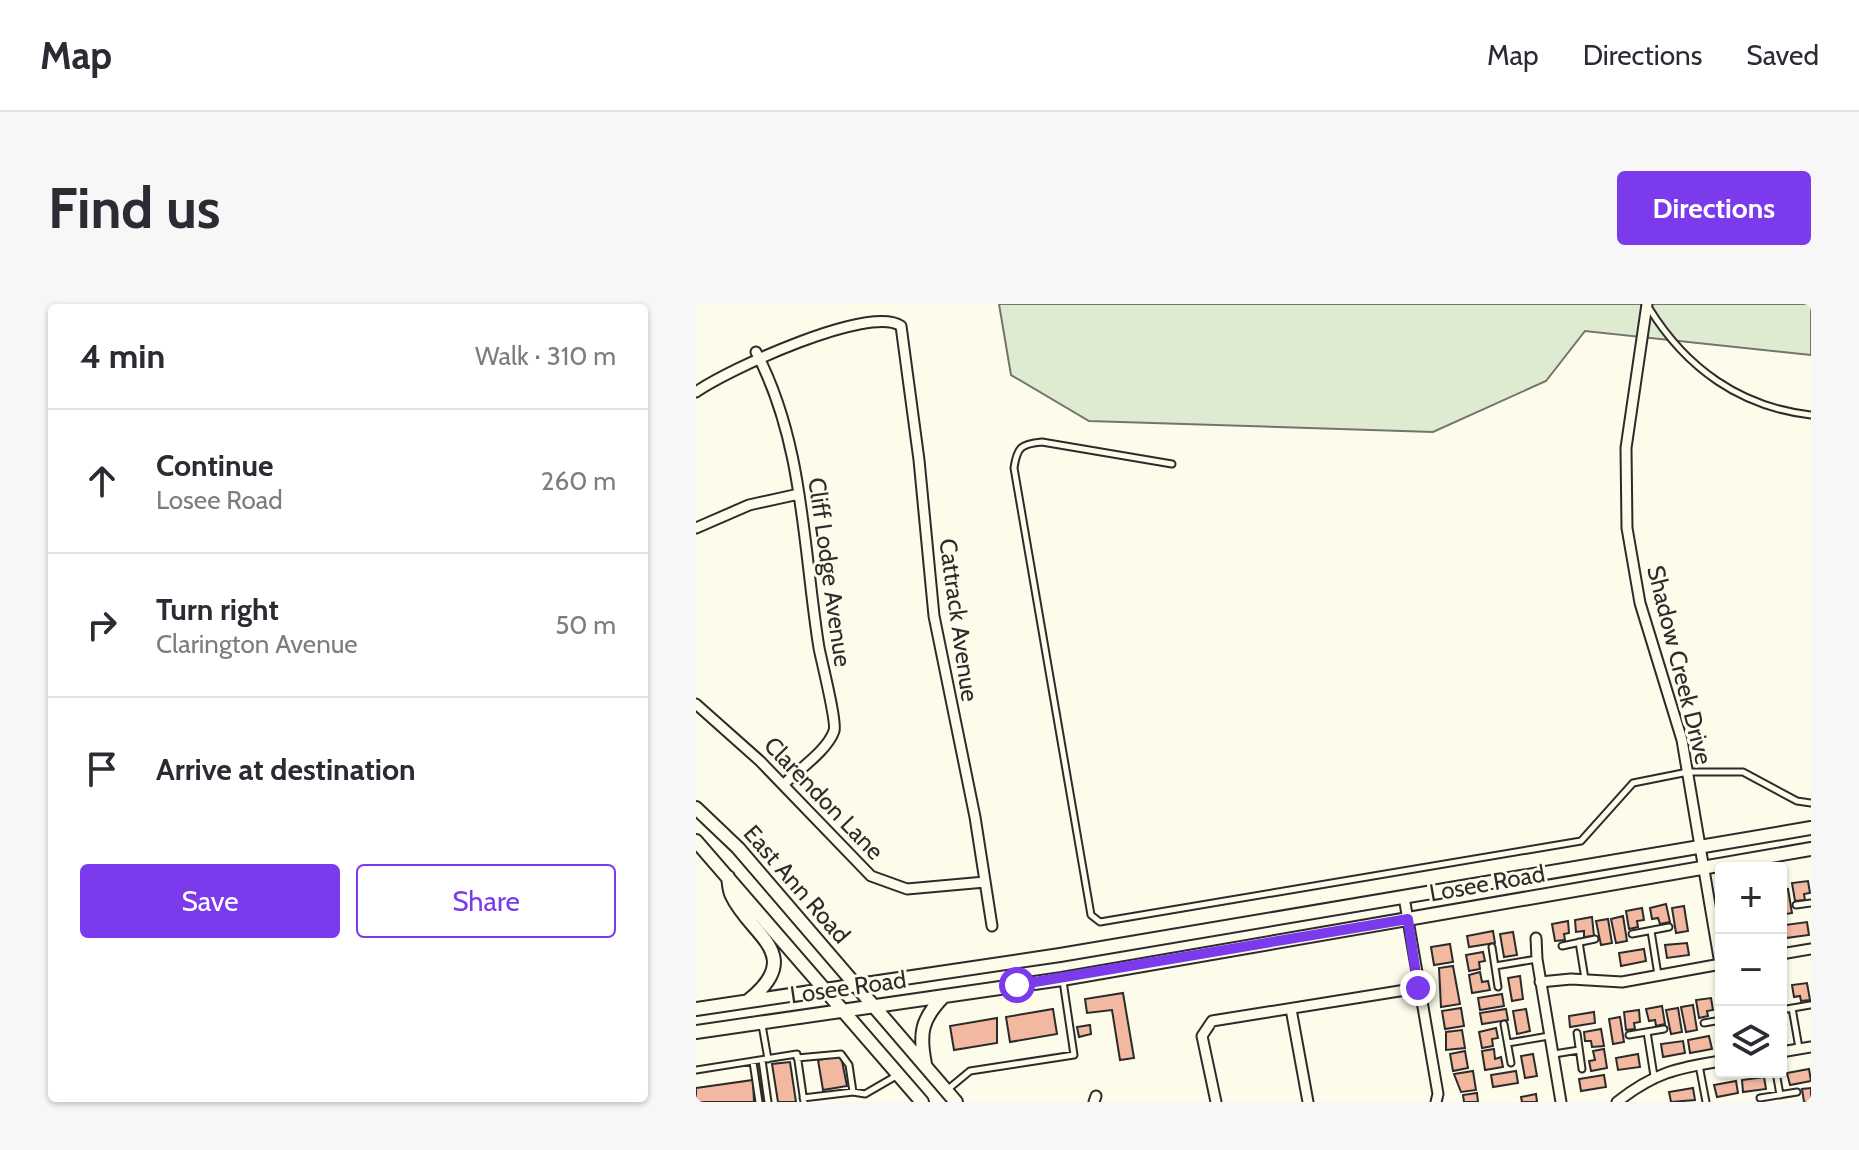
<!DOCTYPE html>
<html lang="en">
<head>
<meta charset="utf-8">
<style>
  :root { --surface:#fff; --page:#f7f7f7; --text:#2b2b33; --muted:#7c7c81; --line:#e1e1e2; --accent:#7c3aed }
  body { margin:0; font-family:Cabin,sans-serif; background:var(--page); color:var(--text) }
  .controls { position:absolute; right:24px; bottom:24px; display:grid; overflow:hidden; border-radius:8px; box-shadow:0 2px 6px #0004 }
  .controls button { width:72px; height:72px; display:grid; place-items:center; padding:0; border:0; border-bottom:2px solid var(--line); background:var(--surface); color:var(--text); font:40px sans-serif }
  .stop { position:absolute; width:24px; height:24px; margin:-18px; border:6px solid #7c3aed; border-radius:50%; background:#fff }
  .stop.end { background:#7c3aed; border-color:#fff; box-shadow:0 2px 8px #0008 }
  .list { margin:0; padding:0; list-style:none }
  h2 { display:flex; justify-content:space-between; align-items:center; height:104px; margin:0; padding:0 32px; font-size:34px }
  h2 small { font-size:26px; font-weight:400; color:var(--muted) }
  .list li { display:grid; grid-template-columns:52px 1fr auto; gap:24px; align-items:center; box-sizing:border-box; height:144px; padding:0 32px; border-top:2px solid var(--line) }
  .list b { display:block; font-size:30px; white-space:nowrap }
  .list p { margin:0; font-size:26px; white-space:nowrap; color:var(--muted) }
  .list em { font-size:26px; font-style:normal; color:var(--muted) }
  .actions { display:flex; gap:16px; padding:24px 32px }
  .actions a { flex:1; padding:18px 0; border:2px solid var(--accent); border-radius:8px; text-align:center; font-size:28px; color:var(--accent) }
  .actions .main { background:var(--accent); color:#fff }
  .icon { flex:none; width:44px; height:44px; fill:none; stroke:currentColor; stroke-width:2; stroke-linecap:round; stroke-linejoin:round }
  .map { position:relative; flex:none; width:1115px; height:798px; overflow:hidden; border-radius:8px }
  header { display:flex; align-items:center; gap:48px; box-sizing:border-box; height:112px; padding:0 40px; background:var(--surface); border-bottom:2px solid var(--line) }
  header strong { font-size:38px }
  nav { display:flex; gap:44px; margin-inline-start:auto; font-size:28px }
  .intro { display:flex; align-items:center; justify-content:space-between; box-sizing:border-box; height:192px; padding:0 48px }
  h1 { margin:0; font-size:56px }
  .button { padding:20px 36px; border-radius:8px; background:var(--accent); color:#fff; font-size:28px; font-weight:700 }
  main { display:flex; gap:48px; padding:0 48px }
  aside { flex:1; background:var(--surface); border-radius:8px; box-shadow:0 2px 6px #0004 }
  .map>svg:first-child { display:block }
  .green { fill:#deebd1; stroke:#74746e; stroke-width:2 }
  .building { fill:#f2b8a0; stroke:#2b2b2b; stroke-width:2 }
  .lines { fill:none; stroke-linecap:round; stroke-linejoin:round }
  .service-casing { stroke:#2b2b2b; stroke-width:9 }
  .minor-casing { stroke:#2b2b2b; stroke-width:13 }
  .secondary-casing { stroke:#2b2b2b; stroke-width:16 }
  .service { stroke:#fdfbea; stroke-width:5 }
  .minor { stroke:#fdfbea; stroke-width:9 }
  .secondary { stroke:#fdfbea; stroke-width:12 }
  .route { stroke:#7c3aed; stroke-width:10 }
  .labels { text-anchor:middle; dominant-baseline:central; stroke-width:6; stroke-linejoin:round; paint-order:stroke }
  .street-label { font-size:24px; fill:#2b2b2b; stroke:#fdfbea }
</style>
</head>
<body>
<header>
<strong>Map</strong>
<nav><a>Map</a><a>Directions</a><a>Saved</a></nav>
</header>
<div class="intro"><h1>Find us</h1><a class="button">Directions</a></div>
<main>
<aside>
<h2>4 min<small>Walk · 310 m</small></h2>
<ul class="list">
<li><svg class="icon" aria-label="ahead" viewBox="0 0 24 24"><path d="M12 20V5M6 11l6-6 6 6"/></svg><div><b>Continue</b><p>Losee Road</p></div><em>260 m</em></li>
<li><svg class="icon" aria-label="right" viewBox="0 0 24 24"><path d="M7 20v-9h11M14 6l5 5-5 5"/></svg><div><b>Turn right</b><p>Clarington Avenue</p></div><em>50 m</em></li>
<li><svg class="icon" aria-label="arrive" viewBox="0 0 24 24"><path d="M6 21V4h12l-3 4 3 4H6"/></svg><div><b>Arrive at destination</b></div></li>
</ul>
<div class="actions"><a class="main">Save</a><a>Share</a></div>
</aside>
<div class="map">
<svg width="1115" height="798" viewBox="0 0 1115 798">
  <rect width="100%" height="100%" fill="#fdfbea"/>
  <!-- green -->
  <path class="green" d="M303,0H1115V51L889,27L850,77L737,128L393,117L315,71Z"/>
  <!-- building -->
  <path class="building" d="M1112,577L1114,589L1108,590L1109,596L1099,597L1096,579Z
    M1092,585L1096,609L1085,611V586Z
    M970,600L974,618L964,620L962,614L956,615L954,604Z
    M988,602L992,627L980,629L976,604Z
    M946,604L948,616L941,617L942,623L933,625L930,607Z
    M927,612L931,637L920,639L915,615Z
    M896,613L898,632L888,633V627L880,628L879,616Z
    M912,615L916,639L905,641L900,617Z
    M872,617L873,629L868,630L869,636L859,637L856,620Z
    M1111,618L1113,631L1090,634L1089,621Z
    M797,627L799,639L773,643L771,632Z
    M817,628L821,651L808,653L804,630Z
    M991,639L993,651L971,654L969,641Z
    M754,640L757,658L738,661L735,643Z
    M948,645L950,657L925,662L923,649Z
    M787,648L789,657L783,658L784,665L773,667L770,651Z
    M757,662L764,700L745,703L743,664Z
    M784,668L786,678L792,677L794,686L776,689L773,671Z
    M824,672L827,695L816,697L812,674Z
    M1111,679L1114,696L1105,697L1104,692L1098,693L1096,681Z
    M427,689L438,754L424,756L416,706L391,709L389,695Z
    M806,690L808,702L784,706L782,694Z
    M1015,694L1017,706L1011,707L1012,712L1003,714L1000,696Z
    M997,701L1001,726L990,728L985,703Z
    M966,702L969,720L960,722L959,716L953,717L950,705Z
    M765,704L768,722L749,725L746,707Z
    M982,704L986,728L975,730L970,706Z
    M357,705L361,730L314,738L310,713Z
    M810,705L812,716L786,720L784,709Z
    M830,705L834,727L821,730L817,707Z
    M943,706L944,718L938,719L939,725L930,726L928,708Z
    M898,708L899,719L874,723L873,712Z
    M924,713L928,738L917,740L913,715Z
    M301,714V739L258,746L254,722Z
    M394,721L395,730L383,733L381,723Z
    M800,724L802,734L796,735L797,742L786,744L783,728Z
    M905,725L908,742L896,743L895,737H889L888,728Z
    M766,726L769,744L750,746V728Z
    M1013,732L1016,745L994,749L992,736Z
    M987,737L989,749L967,753L965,740Z
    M798,745L799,755L805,753L807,763L789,766L786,747Z
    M908,745L911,764L895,767L893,757L899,756L897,747Z
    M769,747L772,764L757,767L754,750Z
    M837,750L841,772L829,774L825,752Z
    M942,750L944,763L922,766L920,754Z
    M145,752L151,782L127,786L122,756Z
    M94,758L100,798H82L76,760Z
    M1113,765L1115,777L1094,781L1091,769Z
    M777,767L780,786L765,788L758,770Z
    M820,767L822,779L797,783L795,771Z
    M908,771L910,783L885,787L883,775Z
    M1068,773L1070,785L1047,788L1046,776Z
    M57,776L58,798H0V784Z
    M1040,777L1042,789L1021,793L1018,781Z
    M997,784L999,796L975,798L973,788Z
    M1115,784V798H1108L1106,785Z
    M781,789L782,798H768L767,791Z
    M840,790L841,798H826L825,793Z"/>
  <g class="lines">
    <defs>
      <path id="service" d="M953,4C990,64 1044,103 1115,111
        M476,160L346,138C325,140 321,143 318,164L395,611L404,618L885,537L937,479L992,468H1047L1101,497L1115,499
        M1100,601L1115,599
        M955,627L962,671
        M936,630L973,623
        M883,638L889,675
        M866,642L899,635
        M796,643L802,683
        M799,662L841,655
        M1096,704L1103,744
        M1085,706L1114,701
        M1008,719L1025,716
        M808,720L815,759
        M66,721L72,755
        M951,728L958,772
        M881,729L886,765
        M933,731L968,725
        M812,739L853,732
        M858,750L883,746
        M101,754L145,750L153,761L157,788
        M66,756L72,798
        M57,758L63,798
        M1003,761L1010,798
        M0,766L101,750L108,798
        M1080,768L1084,791
        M251,786L274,767L378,751L367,677
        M107,794L157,788L169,790L200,772
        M1064,794L1101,788"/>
      <path id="minor" d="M951,0L930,144L931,224L944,299L986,436L1024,660
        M60,48C108,139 107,244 123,344C126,359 141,418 138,427C131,447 102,466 88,480
        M0,88C33,65 174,0 205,22L223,156L238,312L279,513L296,622
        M0,224L53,201L103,190
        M0,400L64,457L175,572L211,585L289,578
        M708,593L742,790L740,798
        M840,634L841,655L865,798
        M1085,650L1115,645
        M844,678L875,675L926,678L1025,660
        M595,705L612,798
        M1085,748L1115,743
        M398,798L400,792
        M520,798L506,732L516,717L722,684
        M921,798C958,769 980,764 1025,757"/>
      <path id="secondary" d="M0,504L42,544L260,798
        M0,537L226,798
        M32,573C33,579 33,587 36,592C54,631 110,650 53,696
        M0,705L364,651L1115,524
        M0,728L366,675L1115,545
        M229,760C223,730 225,715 248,692"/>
    </defs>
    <!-- service casing -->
    <use href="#service" class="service-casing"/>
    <!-- minor casing -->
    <use href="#minor" class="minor-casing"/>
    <!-- secondary casing -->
    <use href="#secondary" class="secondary-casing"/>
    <!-- service -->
    <use href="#service" class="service"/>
    <!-- minor -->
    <use href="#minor" class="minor"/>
    <!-- secondary -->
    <use href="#secondary" class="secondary"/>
  </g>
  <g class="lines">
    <!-- route -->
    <path class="route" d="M321,681L712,615L722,684"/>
  </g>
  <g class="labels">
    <!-- street labels -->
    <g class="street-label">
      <text transform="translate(134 268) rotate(82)">Cliff Lodge Avenue</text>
      <text transform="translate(263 316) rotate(82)">Cattrack Avenue</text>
      <text transform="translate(984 361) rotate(76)">Shadow Creek Drive</text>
      <text transform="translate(128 494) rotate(46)">Clarendon Lane</text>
      <text transform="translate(791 579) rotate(-10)">Losee Road</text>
      <text transform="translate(101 580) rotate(49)">East Ann Road</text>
      <text transform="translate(152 683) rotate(-8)">Losee Road</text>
    </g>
  </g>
</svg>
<div class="controls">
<button>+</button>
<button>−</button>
<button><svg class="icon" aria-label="layers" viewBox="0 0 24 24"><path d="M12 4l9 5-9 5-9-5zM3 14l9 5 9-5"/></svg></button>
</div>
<div class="stop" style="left:321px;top:681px"></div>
<div class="stop end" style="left:722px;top:684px"></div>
</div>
</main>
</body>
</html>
